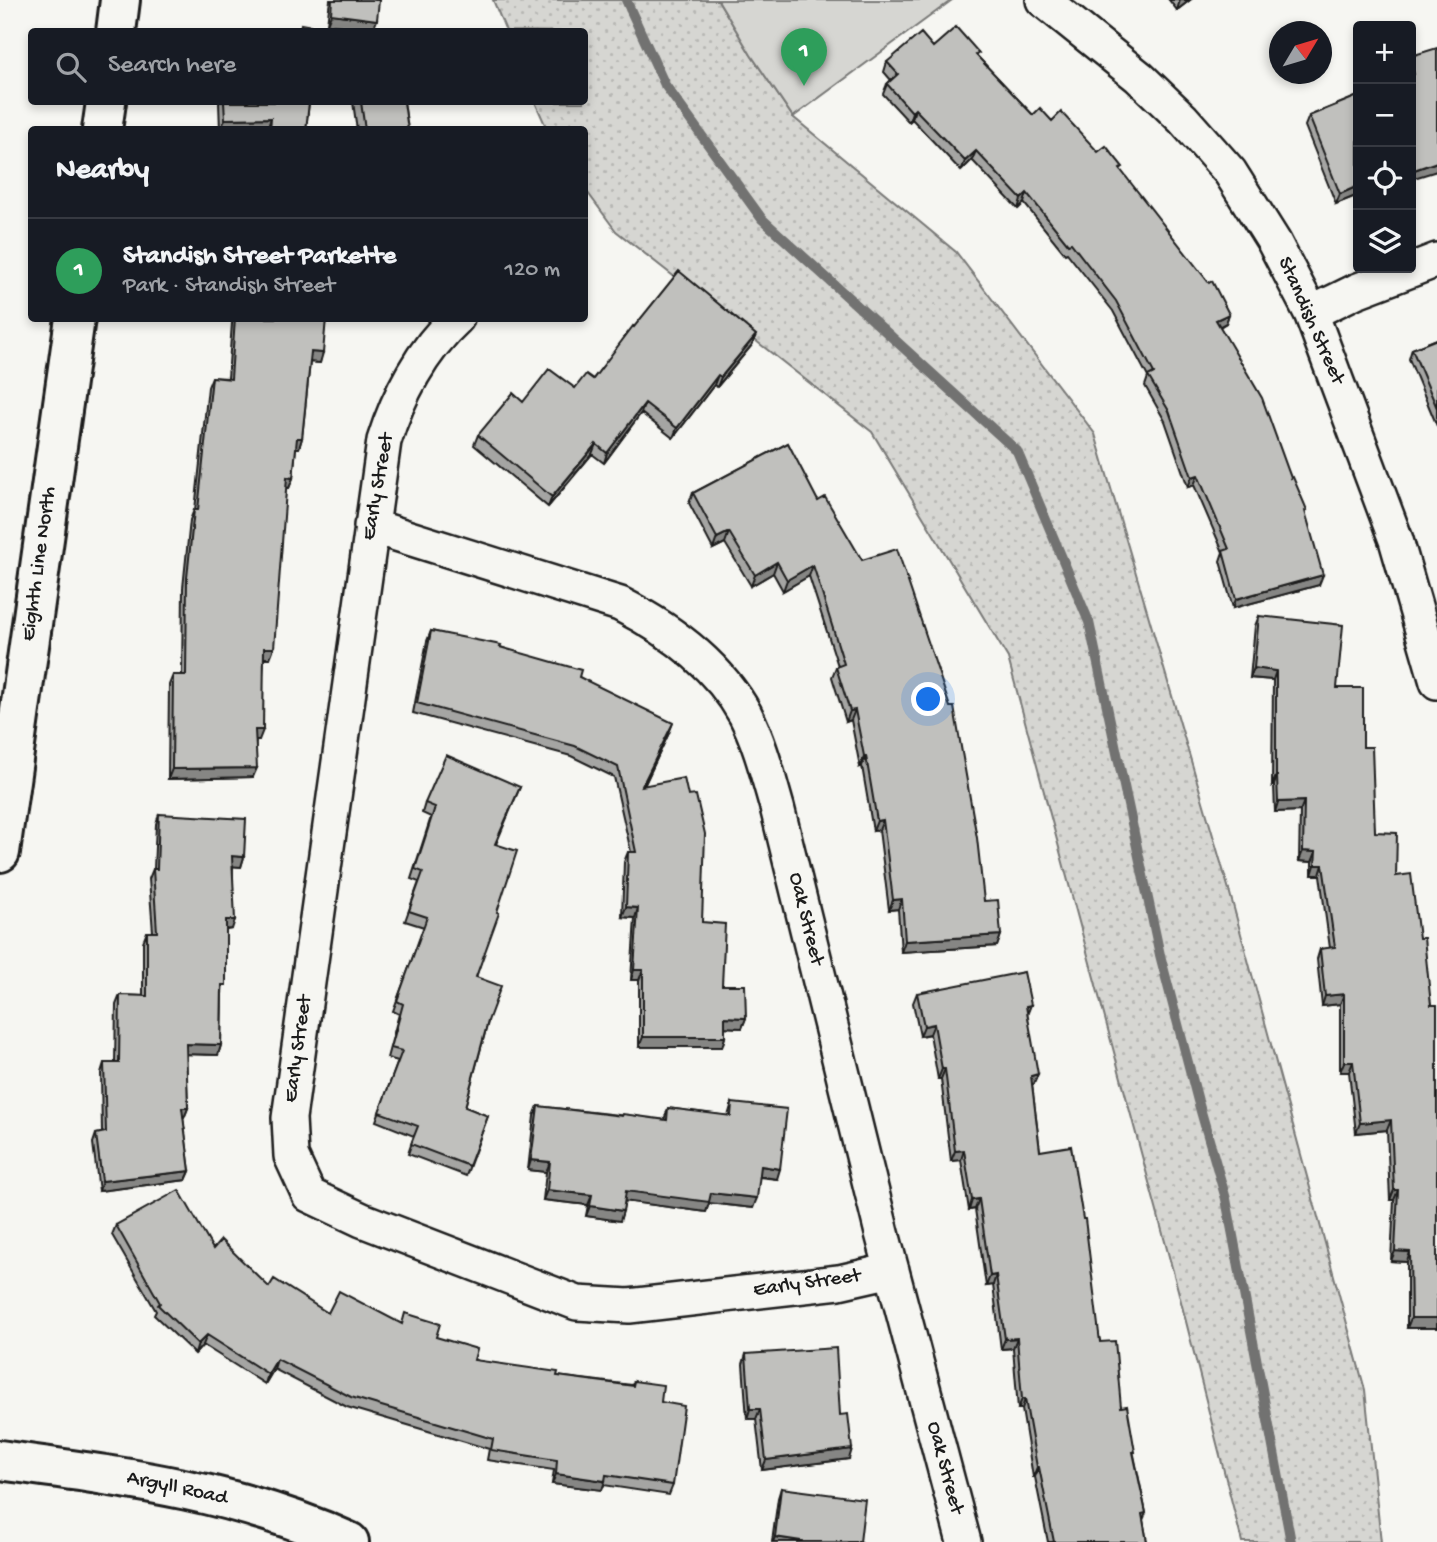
<!DOCTYPE html>
<html lang="en">
<head>
<meta charset="utf-8">
<style>
  :root { --surface:#171b24; --page:#20242c; --text:#f1f3f6; --muted:#9ea1a6; --line:#363941; --accent:#0f766e }
  body { margin:0; font-family:"Gochi Hand",sans-serif; background:var(--page); color:var(--text) }
  .controls { position:absolute; right:21px; top:21px; display:grid; overflow:hidden; border-radius:7px; box-shadow:0 4px 10px #0003 }
  .controls button { width:63px; height:63px; display:grid; place-items:center; padding:0; border:0; border-bottom:2px solid var(--line); background:var(--surface); color:var(--text); font:35px sans-serif }
  .compass { position:absolute; left:1269px; top:21px; width:63px; height:63px; border-radius:50%; background:var(--surface); box-shadow:0 4px 10px #0003; rotate:52deg }
  .you { position:absolute; left:929px; top:700px; width:24px; height:24px; margin:-18px; border:5px solid #fff; border-radius:50%; background:#1a73e8; box-shadow:0 0 0 10px #1a73e833 }
  .badge { display:grid; place-items:center; width:46px; height:46px; border-radius:50%; background:var(--accent); color:#fff; font-size:23px; font-weight:700 }
  .pin { position:absolute; translate:-50% -58px; filter:drop-shadow(0 2px 4px #0008) }
  .pin::after { content:''; position:absolute; top:37px; width:24px; height:21px; background:inherit; clip-path:polygon(0 0,100% 0,50% 100%) }
  .list { margin:0; padding:0; list-style:none }
  h2 { display:flex; justify-content:space-between; align-items:center; height:91px; margin:0; padding:0 28px; font-size:30px }
  h2 small { font-size:23px; font-weight:400; color:var(--muted) }
  .list li { display:grid; grid-template-columns:46px 1fr auto; gap:21px; align-items:center; box-sizing:border-box; height:105px; padding:0 28px; border-top:2px solid var(--line) }
  .list b { display:block; font-size:26px; white-space:nowrap }
  .list p { margin:0; font-size:23px; white-space:nowrap; color:var(--muted) }
  .list em { font-size:23px; font-style:normal; color:var(--muted) }
  .icon { flex:none; width:38px; height:38px; fill:none; stroke:currentColor; stroke-width:2; stroke-linecap:round; stroke-linejoin:round }
  .map { position:relative; flex:none; width:1437px; height:1542px; overflow:hidden }
  .search { position:absolute; background:var(--surface); box-shadow:0 4px 10px #0003; left:28px; top:28px; width:560px; height:77px; display:flex; align-items:center; gap:18px; box-sizing:border-box; padding:0 24px; border-radius:7px; color:var(--muted); font-size:26px }
  .panel { position:absolute; background:var(--surface); box-shadow:0 4px 10px #0003; left:28px; top:126px; width:560px; height:196px; border-radius:7px }
  .map>svg:first-child { display:block }
  .grass { fill:url(#grass-dots); stroke:#797977; stroke-width:2 }
  .green { fill:#d6d6d2; stroke:#797977; stroke-width:2 }
  .lines { fill:none; stroke-linecap:round; stroke-linejoin:round }
  .stream { stroke:#727271; stroke-width:10 }
  .minor-casing { stroke:#1c1c1c; stroke-width:38 }
  .tertiary-casing { stroke:#1c1c1c; stroke-width:44 }
  .minor { stroke:#f6f6f2; stroke-width:33 }
  .tertiary { stroke:#f6f6f2; stroke-width:38 }
  .wall { fill:#a5a5a3; stroke:#1c1c1c; stroke-width:2 }
  .shaded-wall { fill:#868684; stroke:#1c1c1c; stroke-width:2 }
  .building { fill:#c0c0bd; stroke:#1c1c1c; stroke-width:2 }
  .labels { text-anchor:middle; dominant-baseline:central; stroke-width:7; stroke-linejoin:round; paint-order:stroke }
  .street-label { font-size:21px; fill:#1c1c1c; stroke:#f6f6f2 }
</style>
</head>
<body>
<div class="map">
<svg width="1437" height="1542" viewBox="0 0 1437 1542">
  <defs>
    <pattern id="grass-dots" width="8" height="8" patternUnits="userSpaceOnUse" patternTransform="scale(1.75)"><rect width="8" height="8" fill="#d6d6d2"/><path d="M2 2h.1M6 6h.1" fill="none" stroke="#b7b7b4" stroke-width="1.8" stroke-linecap="round"/></pattern>
  </defs>
  <rect width="100%" height="100%" fill="#f6f6f2"/>
  <filter id="ink" filterUnits="userSpaceOnUse"><feTurbulence type="fractalNoise" baseFrequency=".0143" numOctaves="2"/><feDisplacementMap in="SourceGraphic" scale="14" xChannelSelector="R" yChannelSelector="G"/><feConvolveMatrix kernelMatrix="1 2 1 2 8 2 1 2 1" color-interpolation-filters="sRGB"/></filter>
  <g filter="url(#ink)">
    <!-- grass -->
    <path class="grass" d="M493,0H718L751,55L793,117L956,252L1095,434L1229,890L1365,1390L1381,1542H1242L1178,1290L1008,658L872,432L616,231L585,189L584,130L547,129L535,102H584V32L506,31Z"/>
    <!-- green -->
    <path class="green" d="M718,0H952L793,117L751,55Z"/>
    <g class="lines">
      <!-- stream -->
      <path class="stream" d="M626,0L665,85L762,219L1017,451L1089,622L1160,955L1198,1101L1226,1199L1291,1542"/>
      <defs>
        <path id="minor" d="M1043,0L1139,77L1183,119L1230,172L1274,242L1311,313L1396,540L1437,682
          M1311,313L1356,291L1437,260
          M457,318C422,350 398,396 384,441L289,1118L291,1156L309,1195L362,1220L577,1303L629,1306L839,1282L892,1270
          M371,526L620,604C669,629 718,665 745,714C760,743 768,776 777,807L882,1233L964,1542"/>
        <path id="tertiary" d="M116,32L120,0
          M102,130L106,102
          M0,852L75,318
          M0,1460C123,1477 233,1490 349,1542"/>
      </defs>
      <!-- minor casing -->
      <use href="#minor" class="minor-casing"/>
      <!-- tertiary casing -->
      <use href="#tertiary" class="tertiary-casing"/>
      <!-- minor -->
      <use href="#minor" class="minor"/>
      <!-- tertiary -->
      <use href="#tertiary" class="tertiary"/>
    </g>
    <!-- wall -->
    <path class="wall" d="M330,0H379L373,30L327,24Z
      M1169,0H1190L1177,10Z
      M933,47L977,56L1033,115L1052,121L1098,152L1121,171L1229,314L1226,323L1220,327L1291,478L1305,513L1319,585L1233,608L1220,561L1223,552L1194,485L1188,487L1165,421L1145,386L1148,377L1113,311L1067,253L1065,254L1024,203L1018,209L972,160L961,171L912,119L909,122L883,94L887,84L891,80L884,72L887,62Z
      M1358,96V195L1336,204L1305,126L1309,116Z
      M219,102H309L306,130H220Z
      M353,102H404L408,130H357Z
      M234,318H326L320,363L310,362L302,438L299,448H296L293,478L289,488H286L270,658H264L259,740H256L253,777L168,779L169,685L173,675H182L183,588L190,520L194,510H195L208,387L212,377L228,378L232,323Z
      M634,327L752,345L717,387L714,385L673,438L641,413L604,463L592,454L548,507L474,445L478,435L593,379Z
      M1437,339V426L1409,359L1412,349Z
      M788,443L984,901L1001,935L997,946L901,952L898,909L889,910L879,830L873,831L862,766L860,767L851,720L846,722L832,677L836,667L838,666L809,576L783,591L773,573L751,586L725,543L713,549L689,503L693,493Z
      M1259,616L1337,688L1363,747L1375,832L1396,876L1419,938L1431,1005H1437V1328H1407V1262L1391,1261L1394,1200H1390L1387,1130L1356,1133L1349,1072H1340V1004L1322,1006L1317,959L1320,949L1330,948L1320,875H1312V862L1299,861L1300,811L1275,812L1274,785L1272,786L1273,680L1250,678L1255,626Z
      M431,631L500,647L579,677L669,733L644,786L702,922L722,985L746,1018L742,1028L725,1027V1037L722,1047H639V980H631L635,918L622,917L624,862L628,852H631L614,777L571,756L413,713L427,641Z
      M520,787L496,844L497,912L476,977L488,1022L465,1107L488,1116L466,1176L408,1154L414,1136L376,1121L398,1061L387,1058L399,1014L393,1011L424,927L405,921L419,882L411,879L431,817L422,813L425,803Z
      M159,814L244,857L241,867L233,866L232,929L226,930L222,995L221,1045L218,1055L186,1054L188,1108L184,1118H183L190,1171L186,1180L99,1191L93,1143L96,1134L102,1133L101,1073L104,1063H115L116,1005L120,995L143,996V942L147,932H153L149,879L153,869H154L156,824Z
      M917,993L1027,1015L1034,1084L1032,1085L1040,1151L1121,1407L1134,1455L1146,1513L1143,1520L1147,1542H1048L1035,1477H1033L1022,1409H1018L1013,1348L1001,1349L993,1285L986,1286L975,1209L969,1210L961,1160L951,1161L941,1079H938L930,1034L920,1036L913,1003Z
      M732,1103L777,1179L759,1177L753,1208L709,1203L706,1212L625,1201L620,1221L586,1216L588,1205L543,1200L546,1172L528,1170L534,1116L538,1106L664,1120L668,1108L728,1116Z
      M116,1225L213,1249L269,1287L328,1313L401,1324L436,1337L474,1360L557,1376L632,1385L634,1381L661,1402L673,1485L669,1495L604,1485L602,1490L552,1484L554,1470L487,1460L489,1449L347,1407L274,1369L265,1384L203,1345L195,1354L154,1315L156,1311L112,1235Z
      M746,1354L840,1415L849,1459L762,1470L756,1419H747L743,1364Z
      M781,1488L860,1542H772L778,1498Z"/>
    <!-- shaded-wall -->
    <path class="shaded-wall" d="M1180,0H1190L1177,10Z
      M331,14L377,20L373,30L327,24Z
      M915,109L912,119L909,122L912,112Z
      M271,118L267,130H221L225,119Z
      M976,151L972,160L961,171L965,161Z
      M1437,162V171L1411,179V171Z
      M1358,186V195L1336,204L1340,194Z
      M1027,193L1024,203L1018,209L1021,199Z
      M1229,314L1226,323L1213,330L1216,320Z
      M756,335L752,345L717,387L721,377Z
      M311,352L323,353L320,363L308,362Z
      M718,375L714,385L673,438L677,428Z
      M645,403L641,413L604,463L607,453Z
      M297,438H302L299,448H293Z
      M596,444L592,454L548,507L552,497Z
      M1198,475L1194,485L1188,487L1192,477Z
      M287,477L293,478L289,488L284,487Z
      M729,532L725,543L713,549L717,538Z
      M777,562L773,573L751,586L755,575Z
      M813,565L809,576L783,591L787,580Z
      M1323,575L1319,585L1233,608L1236,599Z
      M264,648H274L270,658H260Z
      M1254,668L1276,671L1273,680L1250,678Z
      M855,710L851,720L846,722L850,711Z
      M673,723L669,733L639,796L642,786Z
      M255,730H263L259,740H252Z
      M864,756H866L862,766L860,767Z
      M257,768L253,777L168,779L172,769Z
      M1276,776H1277L1274,785L1272,786Z
      M1304,801L1300,811L1275,812L1278,802Z
      M883,820L879,830L873,831L877,821Z
      M1303,851L1316,852L1312,862L1299,861Z
      M232,856L244,857L241,867L228,866Z
      M1315,865H1323L1320,875H1312Z
      M902,899L898,909L889,910L893,900Z
      M626,907L638,908L635,918L622,917Z
      M226,920H235L232,929L223,930Z
      M1001,935L997,946L901,952L905,941Z
      M634,970H643L639,980H631Z
      M1344,994L1340,1004L1322,1006L1325,996Z
      M1031,1005L1027,1015L1026,1006Z
      M725,1017L746,1018L742,1028L722,1027Z
      M934,1024L930,1034L920,1036L924,1026Z
      M643,1037H725L722,1047H639Z
      M186,1044L221,1045L218,1055L182,1054Z
      M1344,1062H1353L1349,1072H1340Z
      M942,1069H945L941,1079H938Z
      M1038,1074L1034,1084L1027,1086L1031,1076Z
      M182,1108H188L184,1118H178Z
      M1391,1120L1387,1130L1356,1133L1360,1123Z
      M964,1150L961,1160L951,1161L955,1151Z
      M531,1160L550,1162L546,1172L528,1170Z
      M761,1166L780,1169L777,1179L757,1176Z
      M190,1171L186,1180L99,1191L102,1181Z
      M547,1190L592,1195L588,1205L543,1200Z
      M1394,1190H1398L1394,1200H1390Z
      M626,1191L711,1193L757,1198L753,1208L709,1203L706,1212L623,1201Z
      M979,1199L975,1209L969,1210L972,1200Z
      M590,1206L623,1211L620,1221L586,1216Z
      M1395,1251L1410,1252L1407,1262L1391,1261Z
      M996,1275L993,1285L986,1286L990,1276Z
      M1411,1318H1437V1328H1407Z
      M207,1335L203,1345L195,1354L198,1344Z
      M1017,1338L1013,1348L1001,1349L1005,1339Z
      M277,1359L274,1369L265,1384L268,1374Z
      M1022,1399H1025L1022,1409H1018Z
      M750,1409H760L756,1419H747Z
      M852,1449L849,1459L762,1470L766,1460Z
      M1037,1467H1039L1035,1477H1033Z
      M556,1474L605,1481L602,1490L552,1484Z
      M775,1537L802,1541V1542H773Z"/>
    <!-- building -->
    <path class="building" d="M332,0H379L377,20L331,14Z
      M301,24L318,27V32H299Z
      M956,27L979,53L976,55L1033,115L1040,108L1052,121L1061,112L1098,152L1106,146L1123,167L1120,169L1209,283L1212,281L1229,314L1216,320L1262,398L1291,478L1293,477L1307,510L1305,511L1323,575L1236,599L1223,551L1229,549L1198,475L1192,477L1169,411L1148,376L1154,373L1116,301L1071,243L1068,244L1027,193L1021,199L976,151L965,161L915,109L912,112L887,84L898,74L887,62L921,33L933,47Z
      M1437,48V162L1411,171V75L1414,74L1411,64V56Z
      M1358,96V186L1340,194L1309,116Z
      M224,102H309L306,130H270L271,118L225,119Z
      M361,102H404L408,130H365Z
      M679,271L756,335L721,377L718,375L677,428L645,403L607,453L596,444L552,497L478,435L513,393L523,402L549,369L575,388L586,374L593,379L633,326L634,327Z
      M235,318H326L323,353L311,352L302,438H297L293,478L287,477L274,648H264L263,730H255L257,768L172,769L173,675H186L187,578L194,510H198L212,377L231,379Z
      M1437,339V408L1412,349Z
      M788,443L818,501L825,497L862,560L897,549L950,707H954L977,838L984,901L998,900L1001,935L905,941L902,899L893,900L883,820L877,821L866,756H864L855,710L850,711L836,667L844,664L813,565L787,580L777,562L755,575L729,532L717,538L693,493Z
      M1259,616L1343,625L1337,688H1363V747H1372L1375,832L1397,833L1396,876L1411,874L1419,938H1424L1431,1005H1437V1318H1411L1410,1252L1395,1251L1398,1190H1394L1391,1120L1360,1123L1353,1062H1344V994L1325,996L1320,949L1335,947L1323,865H1315L1316,852L1303,851L1304,801L1278,802L1277,776H1276V671L1254,668Z
      M431,631L501,645L500,647L581,670L579,677L673,723L642,786L684,778L688,796L696,795L705,834L702,922L725,924L722,985H745L746,1018L725,1017V1037H643V970H634L638,908L626,907L628,852H636L618,767L575,746L417,703Z
      M446,755L520,787L495,844L517,851L497,912L499,913L476,977L501,986L488,1021L465,1107L488,1116L469,1166L411,1144L418,1126L379,1112L402,1051L391,1048L403,1004L397,1001L427,917L409,911L423,872L415,869L435,807L425,803Z
      M159,814L246,819L244,857L232,856L235,920H226V985H222L221,1045L186,1044L188,1108H182L190,1171L102,1181L96,1134L106,1132L104,1063H119L120,995L147,996V932H157L153,869H157Z
      M1024,972L1031,1005L1026,1006L1038,1074L1031,1076L1040,1151L1071,1146L1083,1219H1085L1100,1342L1115,1341L1121,1407L1127,1406L1135,1452H1133L1146,1513L1142,1514L1147,1542H1054L1039,1467H1037L1025,1399H1022L1017,1338L1005,1339L996,1275L990,1276L979,1199L972,1200L964,1150L955,1151L945,1069H942L934,1024L924,1026L917,993Z
      M732,1103L787,1109L780,1169L761,1166L757,1198L711,1193L709,1202L626,1191L623,1211L590,1206L592,1195L547,1190L550,1162L531,1160L538,1106L622,1116L623,1114L667,1120L668,1108L731,1116Z
      M179,1190L213,1249L221,1240L269,1287L274,1279L328,1313L339,1291L402,1324L405,1313L440,1324L436,1337L477,1349L474,1360L558,1372L557,1376L633,1386L634,1381L663,1385L661,1402L684,1406L673,1485L606,1475L605,1481L556,1474L557,1460L491,1450L493,1439L351,1397L277,1359L268,1374L207,1335L198,1344L158,1305L160,1303L116,1225Z
      M836,1348L840,1415L848,1414L852,1449L766,1460L760,1409H750L746,1354Z
      M781,1488L865,1499L860,1542H802V1541L775,1537Z"/>
  </g>
  <g class="labels">
    <!-- street labels -->
    <g class="street-label">
      <text transform="translate(1310 321) rotate(66)">Standish Street</text>
      <text transform="translate(379 487) rotate(-80)">Early Street</text>
      <text transform="translate(40 564) rotate(-82)">Eighth Line North</text>
      <text transform="translate(805 919) rotate(76)">Oak Street</text>
      <text transform="translate(299 1049) rotate(-82)">Early Street</text>
      <text transform="translate(807 1284) rotate(-8)">Early Street</text>
      <text transform="translate(944 1468) rotate(75)">Oak Street</text>
      <text transform="translate(177 1489) rotate(12)">Argyll Road</text>
    </g>
  </g>
</svg>
<div class="controls">
<button>+</button>
<button>−</button>
<button><svg class="icon" aria-label="locate" viewBox="0 0 24 24"><circle cx="12" cy="12" r="6"/><path d="M12 2v4M12 18v4M2 12h4M18 12h4"/></svg></button>
<button><svg class="icon" aria-label="layers" viewBox="0 0 24 24"><path d="M12 4l9 5-9 5-9-5zM3 14l9 5 9-5"/></svg></button>
</div>
<svg class="compass" viewBox="-18 -18 36 36"><path d="M0-13l5 13h-10z" fill="#e53935"/><path d="M0 13l5-13h-10z" fill="#9ea1a6"/></svg>
<div class="you"></div>
<div class="pin badge" style="left:804px;top:86px;background:#2e9e5b">1</div>
<div class="search"><svg class="icon" aria-label="search" viewBox="0 0 24 24"><circle cx="10" cy="10" r="6"/><path d="M15 15l6 6"/></svg>Search here</div>
<section class="panel">
<h2>Nearby<small></small></h2>
<ul class="list">
<li><span class="badge" style="background:#2e9e5b">1</span><div><b>Standish Street Parkette</b><p>Park · Standish Street</p></div><em>120 m</em></li>
</ul>
</section>
</div>
</body>
</html>
